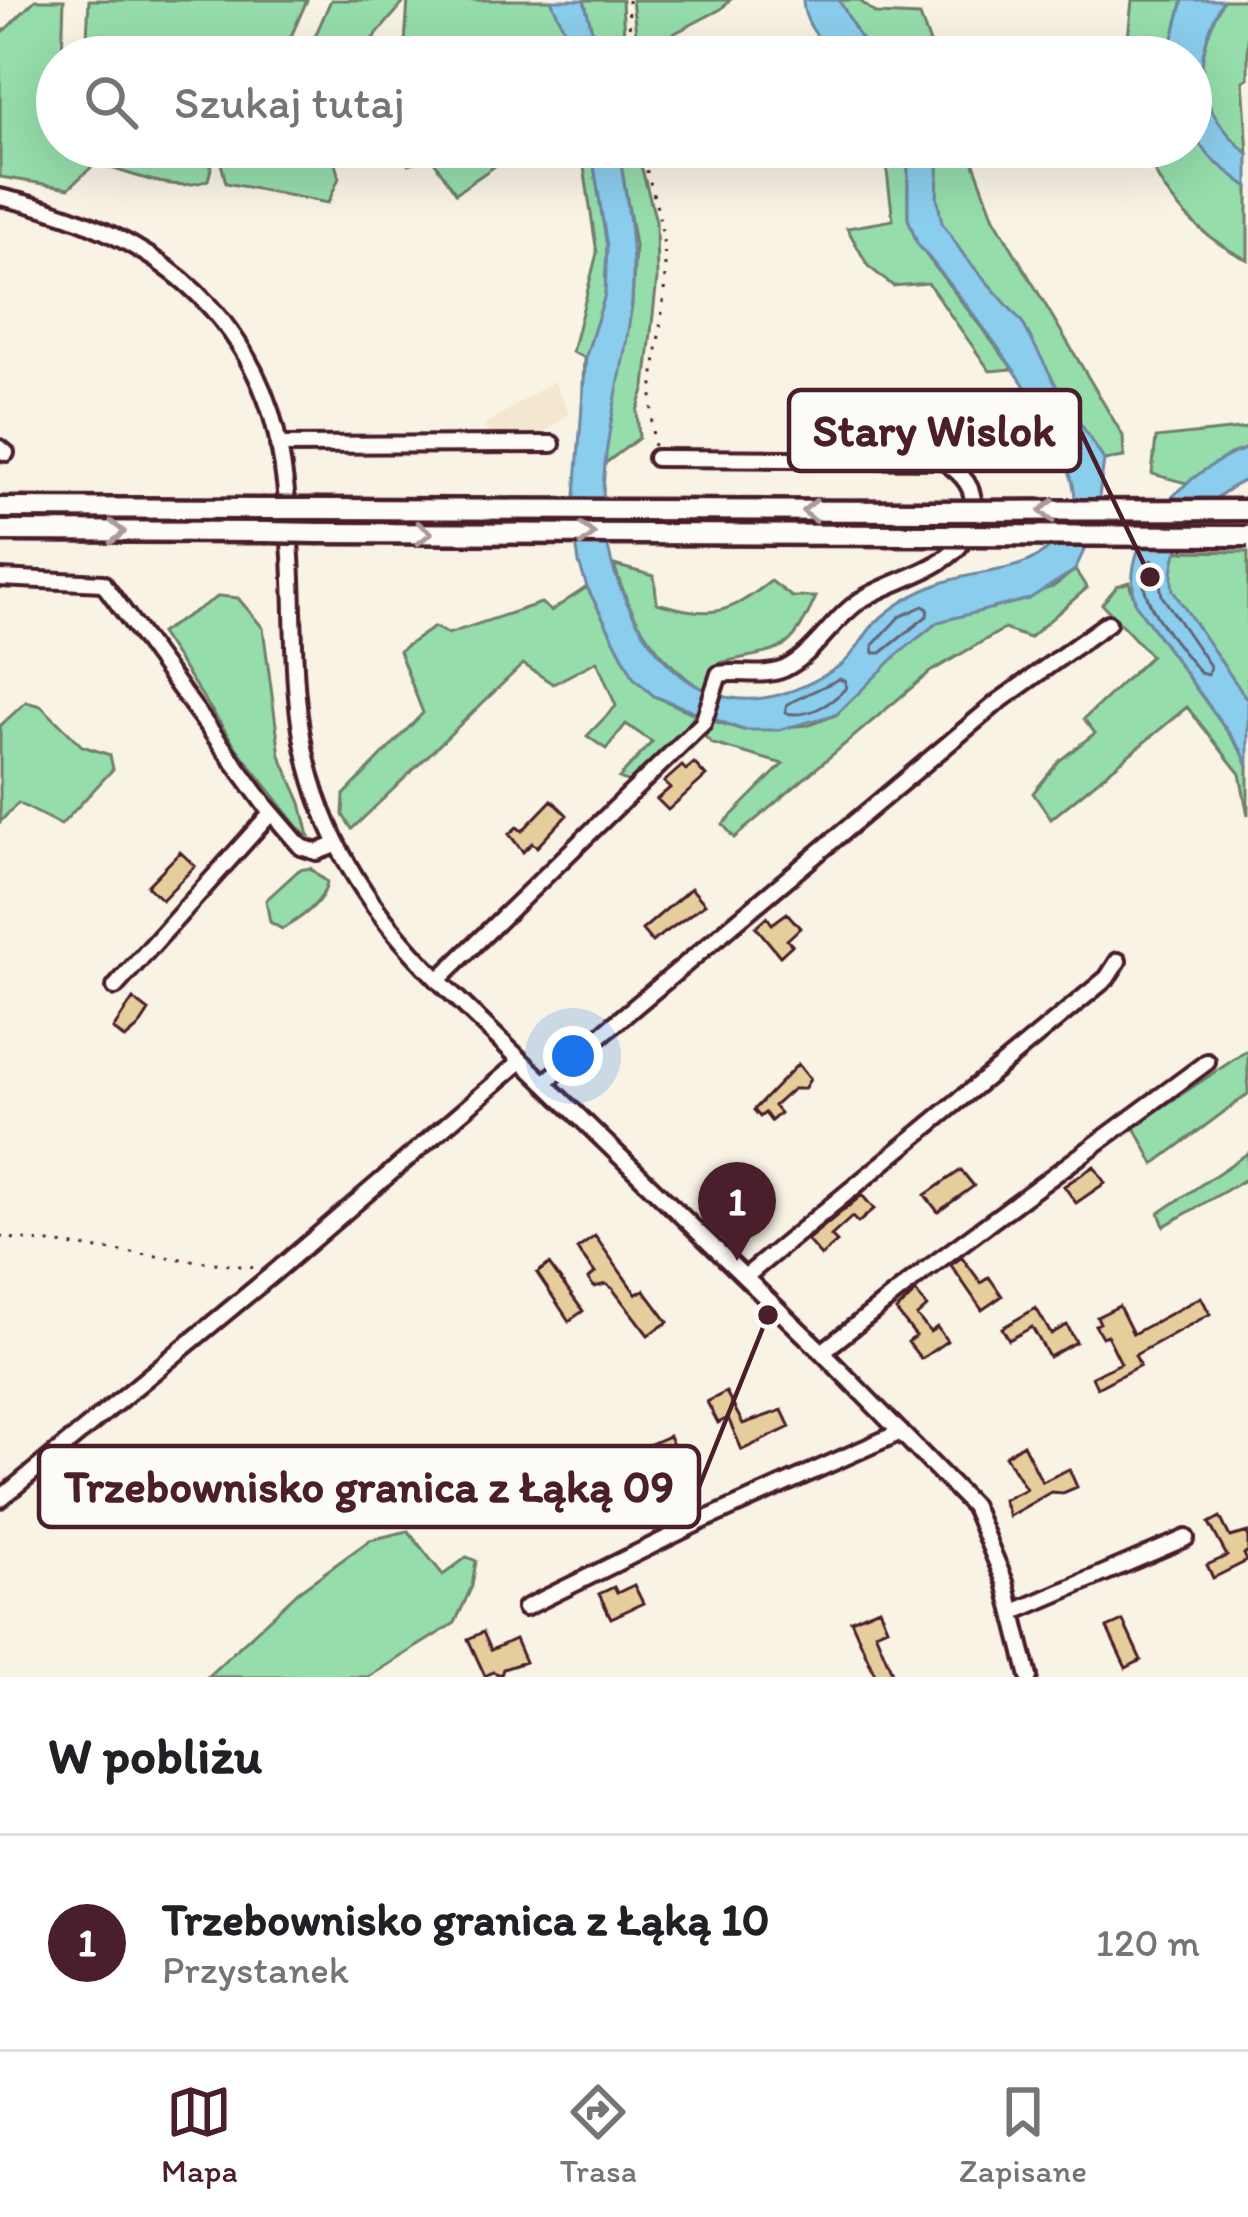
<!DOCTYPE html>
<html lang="pl">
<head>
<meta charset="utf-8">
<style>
  :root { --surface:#fff; --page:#f2f2f2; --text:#202124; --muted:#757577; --line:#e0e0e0; --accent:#4a1f2b }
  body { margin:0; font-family:Itim,sans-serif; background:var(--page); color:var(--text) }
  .you { position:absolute; left:573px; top:1056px; width:42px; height:42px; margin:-30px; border:9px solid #fff; border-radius:50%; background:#1a73e8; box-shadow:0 0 0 18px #1a73e833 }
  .badge { display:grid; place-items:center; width:78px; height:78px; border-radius:50%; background:var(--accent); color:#fff; font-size:39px; font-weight:700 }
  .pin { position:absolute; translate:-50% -99px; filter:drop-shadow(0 3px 6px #0008) }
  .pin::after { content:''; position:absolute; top:63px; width:42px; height:36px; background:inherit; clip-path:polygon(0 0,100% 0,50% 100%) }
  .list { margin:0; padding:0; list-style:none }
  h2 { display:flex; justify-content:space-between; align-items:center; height:156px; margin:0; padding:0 48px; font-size:51px }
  h2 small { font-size:39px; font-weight:400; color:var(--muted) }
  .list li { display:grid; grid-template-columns:78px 1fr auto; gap:36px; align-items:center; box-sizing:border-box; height:216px; padding:0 48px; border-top:3px solid var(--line) }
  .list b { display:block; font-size:45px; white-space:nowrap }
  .list p { margin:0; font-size:39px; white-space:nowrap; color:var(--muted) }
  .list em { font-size:39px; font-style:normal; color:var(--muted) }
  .icon { flex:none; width:66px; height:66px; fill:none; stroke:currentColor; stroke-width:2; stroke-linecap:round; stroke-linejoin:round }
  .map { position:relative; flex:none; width:1248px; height:1677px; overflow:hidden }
  .search { position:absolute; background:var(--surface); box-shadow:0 12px 48px #0002; left:36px; right:36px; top:36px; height:132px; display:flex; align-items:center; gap:30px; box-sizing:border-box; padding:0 42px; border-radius:66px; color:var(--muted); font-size:45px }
  .sheet { height:372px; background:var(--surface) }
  nav { display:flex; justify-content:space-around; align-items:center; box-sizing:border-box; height:168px; border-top:3px solid var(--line); background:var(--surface); font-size:33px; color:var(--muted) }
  nav a { display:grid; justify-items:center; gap:6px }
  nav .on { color:var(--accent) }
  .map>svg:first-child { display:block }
  .built { fill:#f3e8cf }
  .green { fill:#95ddab; stroke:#707e6b; stroke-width:3 }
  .water { fill:#8bcdec; stroke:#71879f; stroke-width:3 }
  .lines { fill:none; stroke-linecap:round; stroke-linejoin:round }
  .shore { stroke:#646578; stroke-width:3 }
  .building { fill:#e6ce9c; stroke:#4a1f2b; stroke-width:3 }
  .minor-casing { stroke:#4a1f2b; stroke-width:22 }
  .major-casing { stroke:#4a1f2b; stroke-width:27 }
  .path { stroke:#4a1f2b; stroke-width:3; stroke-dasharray:3 9; stroke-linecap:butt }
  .minor { stroke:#fdfcf7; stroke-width:14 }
  .major { stroke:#fdfcf7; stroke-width:18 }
  .major-bridge-casing { stroke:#4a1f2b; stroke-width:27; stroke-linecap:butt }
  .major-bridge { stroke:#fdfcf7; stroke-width:18 }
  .oneway { stroke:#ac999b }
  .leader { fill:none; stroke:#4a1f2b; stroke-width:4.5 }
  .callout-dot { fill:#4a1f2b; stroke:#fdfcf7; stroke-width:4.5 }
  .callout { fill:#fdfcf7; stroke:#4a1f2b; stroke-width:4.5 }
  .callout-label { font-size:45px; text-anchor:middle; font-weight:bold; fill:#4a1f2b }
</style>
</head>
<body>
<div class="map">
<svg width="1248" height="1677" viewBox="0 0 1248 1677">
  <rect width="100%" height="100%" fill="#f8f3e5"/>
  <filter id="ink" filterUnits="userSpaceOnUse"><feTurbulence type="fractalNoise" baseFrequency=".00833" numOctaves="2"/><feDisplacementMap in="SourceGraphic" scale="24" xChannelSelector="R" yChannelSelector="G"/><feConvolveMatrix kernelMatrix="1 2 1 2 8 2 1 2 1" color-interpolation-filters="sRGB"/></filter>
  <g filter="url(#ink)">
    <!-- built -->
    <path class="built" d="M554,381L569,414L536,439L490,438L484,425Z"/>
    <!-- green -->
    <path class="green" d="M35,0H64L62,57H57V147H136L174,159L212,165L208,180C176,194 129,173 96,163L69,188L0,177V35Z
      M89,0H307L282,57H86Z
      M331,0H406L357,57H306Z
      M408,0H551L567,35L572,57H404Z
      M584,0H622L625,57H599Z
      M632,0H730L721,9L654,44L637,41Z
      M839,0H859L876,14L920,16L935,57H880L860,38Z
      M1132,0H1183L1168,57H1126Z
      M1223,0H1248V78L1243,81L1248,154C1193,105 1190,64 1223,0Z
      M1191,134L1214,161L1248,187V260C1205,240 1155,194 1147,147H1191Z
      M253,147H342L335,163L339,178L328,203L226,183L221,163L238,158Z
      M401,147H522L456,193L431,157L408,164L397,152Z
      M581,147H591L607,246L605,296L586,356L582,412L584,357L572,352L597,253Z
      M618,147H636L656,221L657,279L645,387L637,411L639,438L603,465L632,305L635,245Z
      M884,147H908V218L917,243L1013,369L990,371L928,283L893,286L868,266L847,228L893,220Z
      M939,147H968L994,218L1123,436L1124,457L1104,460L1056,387L1022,322L965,257L941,223L937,197Z
      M1248,428V448L1230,454L1186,483L1152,474L1156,438Z
      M1175,551L1248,552V701L1173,591L1169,570Z
      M614,565L654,576L657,603C712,618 726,616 771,581L792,597H816C788,659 781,648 720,663L704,691C658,661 629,617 614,565Z
      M1075,570L1087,588L1029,638L1004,629L930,672L734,838L723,824L783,764L713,744L703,735L707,719L743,730L809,725L836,715L899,653L938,622L1053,587Z
      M1129,582L1136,605L1242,752L1248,766V816L1240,774L1187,707L1051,819L1033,793L1059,761L1095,733L1084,719L1151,656L1102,604L1117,586Z
      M587,587L634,678L654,696L695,714L682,736L632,783L619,778L652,742L626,724L606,749L587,736L616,706L597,661L553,684L523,664L352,829L343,815L344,795L423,713L399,651L434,627L448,634L541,603L551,611Z
      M219,596L238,598L263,628L280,755L301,803L309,836L303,833L238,750L160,633Z
      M26,702L41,706L82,746L110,755L113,769L61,825L18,803L0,822V726Z
      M310,868L327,882C325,902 298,920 282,929L270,922L266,900L299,870Z
      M1248,1050V1094L1154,1164L1134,1126Z
      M1248,1153V1178L1164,1226L1159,1213Z
      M408,1531L443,1575L467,1557L476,1561L472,1586L455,1623L368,1677H207L298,1592L370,1540Z"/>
    <!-- water -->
    <path class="water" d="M551,0H584L599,57H572L567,35Z
      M803,0H839L860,38L880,57H837C820,42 803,23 803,0Z
      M1183,0H1223C1190,64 1193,105 1248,154V187L1214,161L1191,134V57H1168Z
      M591,147H618C627,199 636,247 632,300C623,400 577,495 624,596C671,698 743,731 841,665C852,657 861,641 869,630C887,608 911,595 936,585C979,567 1030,577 1060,536C1065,529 1072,521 1074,513C1089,451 957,292 917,243L908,218V147H939L937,197L942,223L965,257L1022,322L1057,387L1104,460L1095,526L1075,570L1029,599L938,622L899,653L837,714L779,730H743L654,696L634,678L587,587L579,563L573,521L586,356L605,295L607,246Z
      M1248,448V479C1206,497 1165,544 1173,591L1248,701V766L1242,751L1136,605C1116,537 1188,468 1248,448Z"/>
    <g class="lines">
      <!-- shore -->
      <path class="shore" d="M1151,560L1157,564L1162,596L1210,666L1208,675L1200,673C1181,648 1123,589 1151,560Z
        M923,606L928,609L927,616L881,653H874L873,645L899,617Z
        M839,679L845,681L846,688C830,705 808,718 785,713L787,704Z"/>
    </g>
    <!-- building -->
    <path class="building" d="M694,763L706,776L668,810L657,799L670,788L664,782L682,766L686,770Z
      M552,800L567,815L537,847L532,843L523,852L509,834L517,827L522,831Z
      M180,852L195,866L162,900L147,886Z
      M691,888L705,904L652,942L642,930Z
      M787,913L800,928L787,940L792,945L780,956L756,927L767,917L772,924Z
      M133,999L149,1011L138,1028L125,1039L113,1029Z
      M798,1064L810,1079L804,1089H793L774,1106L780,1113L771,1121L765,1113L760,1117L754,1110Z
      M1094,1166L1105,1183L1076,1203L1064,1186Z
      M961,1170L974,1186L938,1212L925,1195Z
      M862,1195L874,1209L858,1223L852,1217L831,1236L837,1242L821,1256L807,1240Z
      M595,1236L636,1294L644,1290L668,1322L648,1335L612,1288L606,1284L594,1287L588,1279L595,1273L577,1249Z
      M962,1257L981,1283L989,1277L1002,1296L982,1310L951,1265Z
      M549,1264L583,1311L569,1321L537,1273Z
      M916,1292L927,1307L917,1316L930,1332L937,1327L947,1341L921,1359L908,1342L916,1336L896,1311Z
      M1201,1297L1210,1314L1135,1355L1140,1365L1097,1388L1092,1377L1121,1363L1107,1335L1102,1337L1095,1325L1100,1323L1097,1317L1119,1306L1133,1334Z
      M1036,1308L1051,1334L1067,1325L1076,1342L1049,1357L1032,1327L1009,1340L1002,1328Z
      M726,1392L743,1424L782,1410L790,1427L742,1450L728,1418L718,1423L707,1402Z
      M669,1436L678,1456L650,1469L660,1490L611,1513L604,1499L611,1496L598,1467Z
      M1023,1444L1042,1482L1069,1469L1077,1487L1063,1493L1051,1492L1009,1516L1003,1500L1026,1489L1005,1456Z
      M1220,1517L1230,1537L1248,1532V1552L1244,1554L1247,1561L1213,1578L1207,1565L1227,1556L1209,1523Z
      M634,1585L643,1603L611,1618L599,1594L614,1587L617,1593Z
      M879,1608L887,1627L875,1632L894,1677H876L851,1620Z
      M1123,1621L1141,1660L1126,1668L1107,1628Z
      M483,1632L491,1650L515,1639L525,1662L503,1669L501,1675L493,1672L485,1676L468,1639Z"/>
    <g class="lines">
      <defs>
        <path id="minor" d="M0,197C123,224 230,286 271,413C285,459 288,509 291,557C295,627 291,697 308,765C330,852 376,917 438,980L822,1352L973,1506L1005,1582L1029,1677
          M278,445L552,444
          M0,448L6,453
          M0,578L103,583L265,805L301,847L317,852L335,845
          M438,980L703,723L719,674C740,670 763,678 784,669C814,655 833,618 861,600C899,575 969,568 973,513C976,487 963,475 943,460L656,458
          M115,987L271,813
          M544,1083L998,702L1108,623
          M745,1277L1107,978L1118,961
          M822,1352L927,1269L1207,1062
          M0,1499L275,1272L521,1061
          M525,1608L704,1520L901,1432
          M1014,1612L1186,1538"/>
        <path id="major" d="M0,508L262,509
          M319,509L927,511
          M0,531L265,532
          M319,533L927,535"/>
      </defs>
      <!-- minor casing -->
      <use href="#minor" class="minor-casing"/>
      <!-- major casing -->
      <use href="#major" class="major-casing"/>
      <!-- path -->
      <path class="path" d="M628,0L631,57
        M640,147C651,187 665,226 665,267C665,329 645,383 654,447
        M0,1237L256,1268"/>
      <!-- minor -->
      <use href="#minor" class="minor"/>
      <!-- major -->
      <use href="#major" class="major"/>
      <defs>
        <path id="major-bridge" d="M262,509H319
          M927,511L1248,510
          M265,532L319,533
          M927,535L1248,536"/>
      </defs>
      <!-- major-bridge casing -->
      <use href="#major-bridge" class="major-bridge-casing"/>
      <!-- major-bridge -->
      <use href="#major-bridge" class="major-bridge"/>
    </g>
    <!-- one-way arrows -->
    <defs><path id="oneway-chevron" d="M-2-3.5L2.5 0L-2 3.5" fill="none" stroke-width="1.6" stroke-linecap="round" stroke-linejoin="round" transform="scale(3)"/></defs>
    <g class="oneway">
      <use href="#oneway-chevron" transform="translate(810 511) rotate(-180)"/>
      <use href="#oneway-chevron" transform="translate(1047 511) rotate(180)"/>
      <use href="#oneway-chevron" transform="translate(117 532)"/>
      <use href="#oneway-chevron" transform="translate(424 533)"/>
      <use href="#oneway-chevron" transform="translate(587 534)"/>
    </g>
  </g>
  <!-- callouts -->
  <path class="leader" d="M1150 577L1080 430M768 1315L699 1487"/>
  <g class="callout-dot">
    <circle cx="1150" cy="577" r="12"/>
    <circle cx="768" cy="1315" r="12"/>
  </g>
  <g class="callout">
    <rect x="789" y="390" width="291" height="81" rx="12"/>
    <rect x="39" y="1446" width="660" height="81" rx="12"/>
  </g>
  <g class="callout-label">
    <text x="934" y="446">Stary Wislok</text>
    <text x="369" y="1502">Trzebownisko granica z Łąką 09</text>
  </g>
</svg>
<div class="you"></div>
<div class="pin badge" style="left:737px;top:1261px">1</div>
<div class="search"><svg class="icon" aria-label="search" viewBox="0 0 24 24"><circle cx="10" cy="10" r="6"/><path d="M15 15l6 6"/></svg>Szukaj tutaj</div>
</div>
<section class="sheet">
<h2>W pobliżu<small></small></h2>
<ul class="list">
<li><span class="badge">1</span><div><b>Trzebownisko granica z Łąką 10</b><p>Przystanek</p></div><em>120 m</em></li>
</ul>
</section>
<nav>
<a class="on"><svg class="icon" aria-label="map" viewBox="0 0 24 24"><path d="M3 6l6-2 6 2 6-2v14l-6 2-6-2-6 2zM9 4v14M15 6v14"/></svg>Mapa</a>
<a><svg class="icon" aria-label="directions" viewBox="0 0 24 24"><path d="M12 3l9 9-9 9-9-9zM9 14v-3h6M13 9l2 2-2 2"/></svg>Trasa</a>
<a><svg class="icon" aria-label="saved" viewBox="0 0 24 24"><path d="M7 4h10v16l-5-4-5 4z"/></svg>Zapisane</a>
</nav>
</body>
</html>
